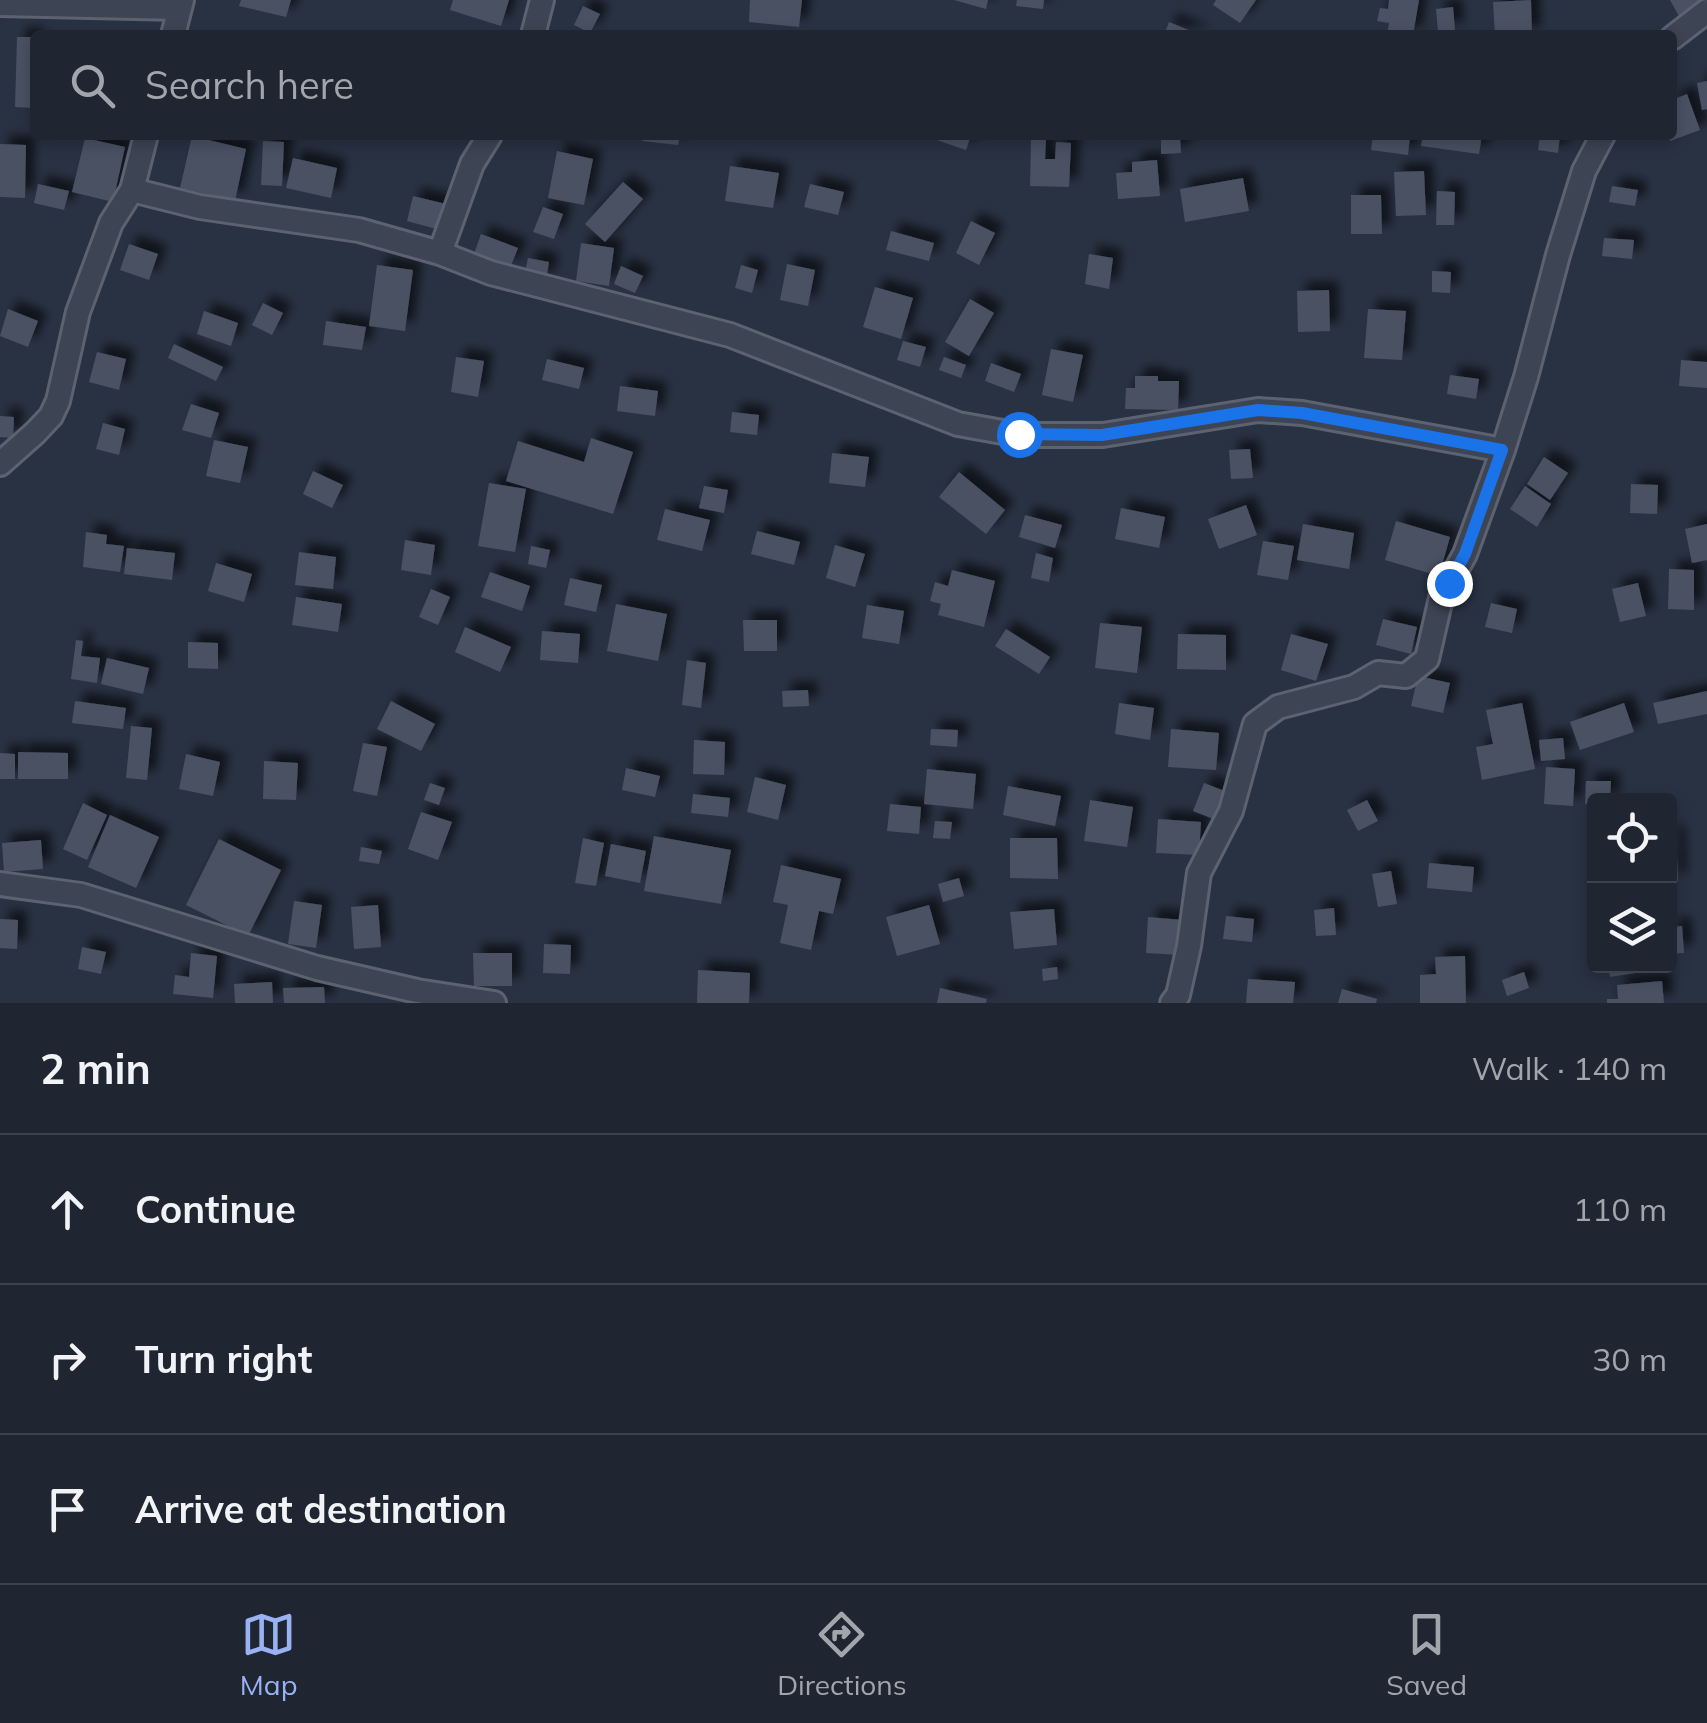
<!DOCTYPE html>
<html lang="en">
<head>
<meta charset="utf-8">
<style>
  :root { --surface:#1f2632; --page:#272e3a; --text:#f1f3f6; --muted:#a1a5ac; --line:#3c434d; --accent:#99b2f3 }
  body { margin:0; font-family:Mulish,sans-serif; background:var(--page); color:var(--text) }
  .controls { position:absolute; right:30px; bottom:30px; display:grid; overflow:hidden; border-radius:10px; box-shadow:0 5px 15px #0003 }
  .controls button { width:90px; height:90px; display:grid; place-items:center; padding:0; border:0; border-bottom:2px solid var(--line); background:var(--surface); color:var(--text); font:50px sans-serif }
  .stop { position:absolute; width:30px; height:30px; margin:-22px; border:8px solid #1a73e8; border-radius:50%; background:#fff }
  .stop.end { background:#1a73e8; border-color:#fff; box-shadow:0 2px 10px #0008 }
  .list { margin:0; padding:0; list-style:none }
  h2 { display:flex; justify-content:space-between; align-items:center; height:130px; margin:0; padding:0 40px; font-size:42px }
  h2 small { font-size:32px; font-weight:400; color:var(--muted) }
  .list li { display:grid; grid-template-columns:65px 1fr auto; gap:30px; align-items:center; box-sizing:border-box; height:150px; padding:0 40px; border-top:2px solid var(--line) }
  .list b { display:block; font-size:38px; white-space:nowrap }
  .list em { font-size:32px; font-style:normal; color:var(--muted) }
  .icon { flex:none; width:55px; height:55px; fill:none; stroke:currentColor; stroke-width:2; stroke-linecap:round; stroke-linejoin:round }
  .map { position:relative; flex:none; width:1707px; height:1003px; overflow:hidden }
  .search { position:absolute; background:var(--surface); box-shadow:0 5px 15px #0003; left:30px; right:30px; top:30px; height:110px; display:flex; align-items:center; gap:25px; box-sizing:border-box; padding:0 35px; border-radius:10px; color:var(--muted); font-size:38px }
  .sheet { height:580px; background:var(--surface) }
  nav { display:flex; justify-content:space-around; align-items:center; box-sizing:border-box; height:140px; border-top:2px solid var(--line); background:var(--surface); font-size:28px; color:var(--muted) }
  nav a { display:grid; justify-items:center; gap:5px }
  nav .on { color:var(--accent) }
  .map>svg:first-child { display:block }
  .building { fill:#495164; filter:url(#shadow) }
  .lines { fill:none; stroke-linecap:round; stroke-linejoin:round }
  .street-casing { stroke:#5c6270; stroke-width:28 }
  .street { stroke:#3d4453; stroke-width:22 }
  .route { stroke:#1a73e8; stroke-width:12 }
</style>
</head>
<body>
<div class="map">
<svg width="1707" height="1003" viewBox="0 0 1707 1003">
  <defs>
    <filter id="shadow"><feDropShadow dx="9" dy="-9" stdDeviation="5" flood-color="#0009"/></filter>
  </defs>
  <rect width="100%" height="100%" fill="#293243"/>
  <!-- building -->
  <path class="building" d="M241,0H291L286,17L239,6Z
    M453,0H509L501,26L450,10Z
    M750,0H802L799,27L749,22Z
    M954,0H988L986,9Z
    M1017,0H1044L1043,9L1016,6Z
    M1216,0H1256L1240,23L1213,5Z
    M1389,0H1419L1413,35H1387L1389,23L1377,21L1380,8L1388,9Z
    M1531,0L1532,35H1495L1493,2Z
    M1670,0H1707V4L1680,18Z
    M583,6L600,14L590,33L574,25Z
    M1453,7L1455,30L1438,32L1436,9Z
    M1169,22L1201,35H1164Z
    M17,37H35V108L15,107Z
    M1707,81V109L1702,110L1697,83Z
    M1687,94L1700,130L1670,141L1668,135H1672V100Z
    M642,135H680L678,145L642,141Z
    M922,135H971L966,150Z
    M1161,135H1180L1181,153L1161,154Z
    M1373,135H1410L1408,155L1371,150Z
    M1423,135H1482L1479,154L1421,146Z
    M1540,135H1560L1558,153L1538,150Z
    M192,136L246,149L235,201L180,188Z
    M85,138L125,147L113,202L72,192Z
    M1031,139H1046L1045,159H1055L1056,142L1071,143L1069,187L1030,186Z
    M263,141L284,142L282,186L261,185Z
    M0,144L26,145L25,198L0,197Z
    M557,151L593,159L584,205L548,198Z
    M293,158L337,168L331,198L286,188Z
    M1157,160L1160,196L1118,199L1116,173L1132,172V162Z
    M730,166L779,173L773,208L725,201Z
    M1424,171L1426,215L1396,216L1394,172Z
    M1243,178L1249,211L1185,222L1180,189Z
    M623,182L643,199L605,242L585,224Z
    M38,184L69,191L64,210L34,203Z
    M810,184L844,192L838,215L804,207Z
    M1612,186L1638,190L1635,206L1609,202Z
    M1437,191L1455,192L1454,225H1436Z
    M1351,195H1381L1382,234H1351Z
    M413,196L446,204L440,230L407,221Z
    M543,207L563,214L554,239L533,232Z
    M971,221L995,233L979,265L956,253Z
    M891,231L934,243L929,261L886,250Z
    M481,234L518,248L510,268L474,254Z
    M1604,238L1634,240L1632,259L1602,256Z
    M581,243L614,248L609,286L576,281Z
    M129,244L158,254L149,280L120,270Z
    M1089,254L1113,258L1109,289L1085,284Z
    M528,258L549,262L546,281L524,277Z
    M787,264L815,270L808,306L780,300Z
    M377,265L413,270L405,331L369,326Z
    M741,265L758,270L752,293L735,288Z
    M621,266L643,276L635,293L614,284Z
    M1432,271L1451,272L1450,293L1432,292Z
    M875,287L913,298L901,339L863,327Z
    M1329,290L1330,331L1298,332L1297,291Z
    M970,299L994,313L969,356L945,342Z
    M263,303L283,313L272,335L252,325Z
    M8,309L38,321L28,347L0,336Z
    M1368,309L1406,311L1402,360L1364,358Z
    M204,311L238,323L231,346L197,334Z
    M326,321L366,327L362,350L323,345Z
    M903,341L926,347L920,367L897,360Z
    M174,344L223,367L216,381L168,358Z
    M1051,349L1083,355L1073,402L1042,395Z
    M97,352L126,359L119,390L89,382Z
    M456,357L484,361L478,397L451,392Z
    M944,357L966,365L961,378L939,370Z
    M547,359L584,368L579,389L542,380Z
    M1681,360L1707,362V388L1679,386Z
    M991,363L1021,374L1014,392L985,381Z
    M1450,375L1479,379L1476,399L1447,394Z
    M1135,376H1158V381H1179L1178,410L1125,409L1126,388H1135Z
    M620,386L658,391L655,416L617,411Z
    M191,404L219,413L211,438L182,430Z
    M732,412L759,415L757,435L730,432Z
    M0,416L14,417L13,438L0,437Z
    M103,423L125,429L119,455L96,449Z
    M591,438L633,452L613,514L506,481L518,441L584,462Z
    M214,440L248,447L240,483L206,476Z
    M1250,449L1253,478L1231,479L1229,450Z
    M832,453L869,457L865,487L829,483Z
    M1544,457L1568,473L1550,500L1527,484Z
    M313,471L343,485L332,508L303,494Z
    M959,472L1005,510L986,534L939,497Z
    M489,483L526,489L515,552L478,546Z
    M1631,484L1658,485L1657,514L1630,513Z
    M704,486L728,490L724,513L699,508Z
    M1525,486L1551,504L1537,527L1510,509Z
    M1246,505L1257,535L1219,549L1208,519Z
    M1121,508L1165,517L1159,548L1115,539Z
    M665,509L710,520L702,551L657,540Z
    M1025,515L1062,525L1055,548L1019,537Z
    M1396,521L1450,537L1439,576L1385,560Z
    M1303,524L1354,533L1349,569L1297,560Z
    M1707,524V560L1692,563L1685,529Z
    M757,531L800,542L794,565L751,554Z
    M86,532L107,535L106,544L124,546L120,572L83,567Z
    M405,540L435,545L431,575L401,570Z
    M1263,541L1294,546L1288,580L1257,575Z
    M835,545L865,554L855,587L826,578Z
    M531,546L550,550L546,568L528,564Z
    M127,548L175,553L172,580L124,574Z
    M299,552L336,557L333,589L295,585Z
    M1036,553L1053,558L1049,582L1031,578Z
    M216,563L252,574L244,602L208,591Z
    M1669,569L1694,570V610L1668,609Z
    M952,570L995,581L984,627L938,615L941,604L930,601L935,582L948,586Z
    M490,572L530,586L522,611L481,597Z
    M570,578L602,585L596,612L564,605Z
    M1638,583L1646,616L1620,622L1612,589Z
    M431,589L450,597L438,625L419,617Z
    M296,597L342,604L338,632L292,625Z
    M1491,603L1517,609L1512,633L1485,627Z
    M616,604L667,614L658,661L607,651Z
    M867,605L904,611L899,644L862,638Z
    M1383,619L1417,627L1411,654L1376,645Z
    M743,620H777V651H744Z
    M1100,623L1142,627L1137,673L1095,668Z
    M465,627L511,647L500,672L455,652Z
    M1006,629L1050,657L1039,674L995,646Z
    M542,631L580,634L578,663L540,660Z
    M1178,634L1226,635V670L1177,669Z
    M1291,634L1328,644L1316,681L1281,670Z
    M76,640L83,641L81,656L100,658L97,683L71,679Z
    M188,642L218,643V669L188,668Z
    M107,658L149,668L143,694L101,684Z
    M687,660L706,663L701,708L682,705Z
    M1418,676L1450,683L1443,713L1411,706Z
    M808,690L809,706L783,707L782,691Z
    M1707,691V714L1658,724L1653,703Z
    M75,701L126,708L123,729L72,723Z
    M391,701L435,724L421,751L377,729Z
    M1119,703L1154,708L1150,740L1115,734Z
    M1522,703L1535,769L1482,780L1476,747L1493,744L1486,710Z
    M1624,703L1634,732L1580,750L1570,722Z
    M131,726L152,728L147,780L126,778Z
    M931,729L958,730L957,747L930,745Z
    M1171,729L1219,733L1216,770L1168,767Z
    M1563,738L1565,759L1541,761L1539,740Z
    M694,740L725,742L724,775L693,774Z
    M363,743L387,747L377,796L353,791Z
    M18,752L68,753V779H18Z
    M0,753L15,754V779H0Z
    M186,754L220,762L213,796L179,789Z
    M264,761L298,763L296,800L263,799Z
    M1546,767L1575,769L1573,806L1544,804Z
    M626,768L660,776L655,797L622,790Z
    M927,769L976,774L973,809L924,804Z
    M755,777L786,785L778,820L747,812Z
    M1586,781H1611L1610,801L1585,804Z
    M430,783L445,788L439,805L424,800Z
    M1204,783L1235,795L1224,823L1193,811Z
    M1008,786L1061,796L1055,826L1003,815Z
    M693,794L730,798L728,817L691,813Z
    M1090,800L1133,807L1127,847L1084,841Z
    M1367,800L1378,821L1358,831L1347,810Z
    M83,803L107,815L87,860L63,849Z
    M890,804L921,807L919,834L887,831Z
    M421,812L452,822L438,860L408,849Z
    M110,815L159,837L136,888L88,867Z
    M1158,819L1201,822L1199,855L1156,853Z
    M935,821L952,822L950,839L933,838Z
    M1670,834H1676L1678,881H1670Z
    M654,836L731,850L721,904L644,891Z
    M583,838L604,843L596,886L575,883Z
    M1010,838H1057L1058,879L1010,878Z
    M219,839L281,870L248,936L186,905Z
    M41,840L43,869L4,872L2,843Z
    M611,844L646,851L640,883L605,876Z
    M361,847L382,851L379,864L359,861Z
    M1429,863L1474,867L1472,892L1427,888Z
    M781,865L841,879L833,914L819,911L811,950L780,943L788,905L773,902Z
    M1391,871L1397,904L1378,907L1372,874Z
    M959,878L964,896L943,902L938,884Z
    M294,901L322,905L316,948L288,944Z
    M378,905L381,947L354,949L351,907Z
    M929,905L940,944L897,956L886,917Z
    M1334,908L1336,935L1316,936L1314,910Z
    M1054,909L1057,945L1014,949L1010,912Z
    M1226,916L1254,919L1252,942L1223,939Z
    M1148,917L1183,920L1180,955L1146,953Z
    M0,919L18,920L17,949L0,948Z
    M1682,926L1684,953L1670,954V927Z
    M544,944L571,945L570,974L543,973Z
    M82,947L106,952L101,974L78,969Z
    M191,953L217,956L213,998L173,994L175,975L189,977Z
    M473,953H512V986H474Z
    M1465,956L1466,1003H1420V975L1436,974L1435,957Z
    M1608,966H1634L1635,973L1610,977Z
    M1057,967L1058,979L1043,981L1042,969Z
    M698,970L750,973L749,1003H697Z
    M1524,972L1529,988L1507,996L1502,980Z
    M1248,979L1295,982L1293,1003H1246Z
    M1662,981L1664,1003H1607V999H1618L1617,985Z
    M272,982L273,1003H235L234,984Z
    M324,987L325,1003H284L283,988Z
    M940,988L987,999L986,1003H937Z
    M1342,989L1377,999L1376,1003H1338Z"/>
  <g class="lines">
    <defs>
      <path id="street" d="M0,4L179,8
        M173,35L182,0
        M533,35L542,0
        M1672,38L1707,11
        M132,190L200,207L359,230L440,253L491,273L730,335L958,424L1019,435H1103L1258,410L1302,413L1503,450
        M440,253L472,164L490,135
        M0,464L35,433L51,416L58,401L78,312L111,223L132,190L146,135
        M0,884L81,895L317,968L417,991L494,1003
        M1172,1003L1178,995L1189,946L1199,873L1231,811L1255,724L1278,707L1354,687L1378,673L1406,676L1427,659L1441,598L1465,554L1503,450L1526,377L1558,255L1584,171L1603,135"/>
    </defs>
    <!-- street casing -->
    <use href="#street" class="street-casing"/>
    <!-- street -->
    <use href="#street" class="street"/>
  </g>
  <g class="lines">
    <!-- route -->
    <path class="route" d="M1019,434L1102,435L1258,410L1302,413L1502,450L1465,554L1449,583"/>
  </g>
</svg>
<div class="controls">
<button><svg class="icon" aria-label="locate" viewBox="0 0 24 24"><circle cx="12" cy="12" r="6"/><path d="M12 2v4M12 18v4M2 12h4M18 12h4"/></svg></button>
<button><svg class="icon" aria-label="layers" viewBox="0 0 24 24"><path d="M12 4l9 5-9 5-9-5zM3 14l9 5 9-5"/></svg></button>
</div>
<div class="stop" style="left:1019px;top:434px"></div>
<div class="stop end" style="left:1449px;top:583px"></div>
<div class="search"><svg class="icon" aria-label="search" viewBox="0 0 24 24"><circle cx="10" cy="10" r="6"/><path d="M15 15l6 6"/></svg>Search here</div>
</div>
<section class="sheet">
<h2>2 min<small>Walk · 140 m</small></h2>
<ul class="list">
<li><svg class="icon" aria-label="ahead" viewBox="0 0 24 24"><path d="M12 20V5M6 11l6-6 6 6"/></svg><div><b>Continue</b></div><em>110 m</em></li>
<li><svg class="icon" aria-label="right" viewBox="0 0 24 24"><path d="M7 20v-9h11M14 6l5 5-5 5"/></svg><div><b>Turn right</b></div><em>30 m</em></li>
<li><svg class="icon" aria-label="arrive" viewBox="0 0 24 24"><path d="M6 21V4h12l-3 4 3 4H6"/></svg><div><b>Arrive at destination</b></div></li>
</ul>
</section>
<nav>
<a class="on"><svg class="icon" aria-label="map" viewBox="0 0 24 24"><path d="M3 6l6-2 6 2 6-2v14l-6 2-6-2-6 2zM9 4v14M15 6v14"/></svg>Map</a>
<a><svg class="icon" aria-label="directions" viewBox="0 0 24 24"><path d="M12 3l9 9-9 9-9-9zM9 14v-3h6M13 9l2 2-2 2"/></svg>Directions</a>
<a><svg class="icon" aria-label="saved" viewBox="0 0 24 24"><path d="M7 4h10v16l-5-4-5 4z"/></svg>Saved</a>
</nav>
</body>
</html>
